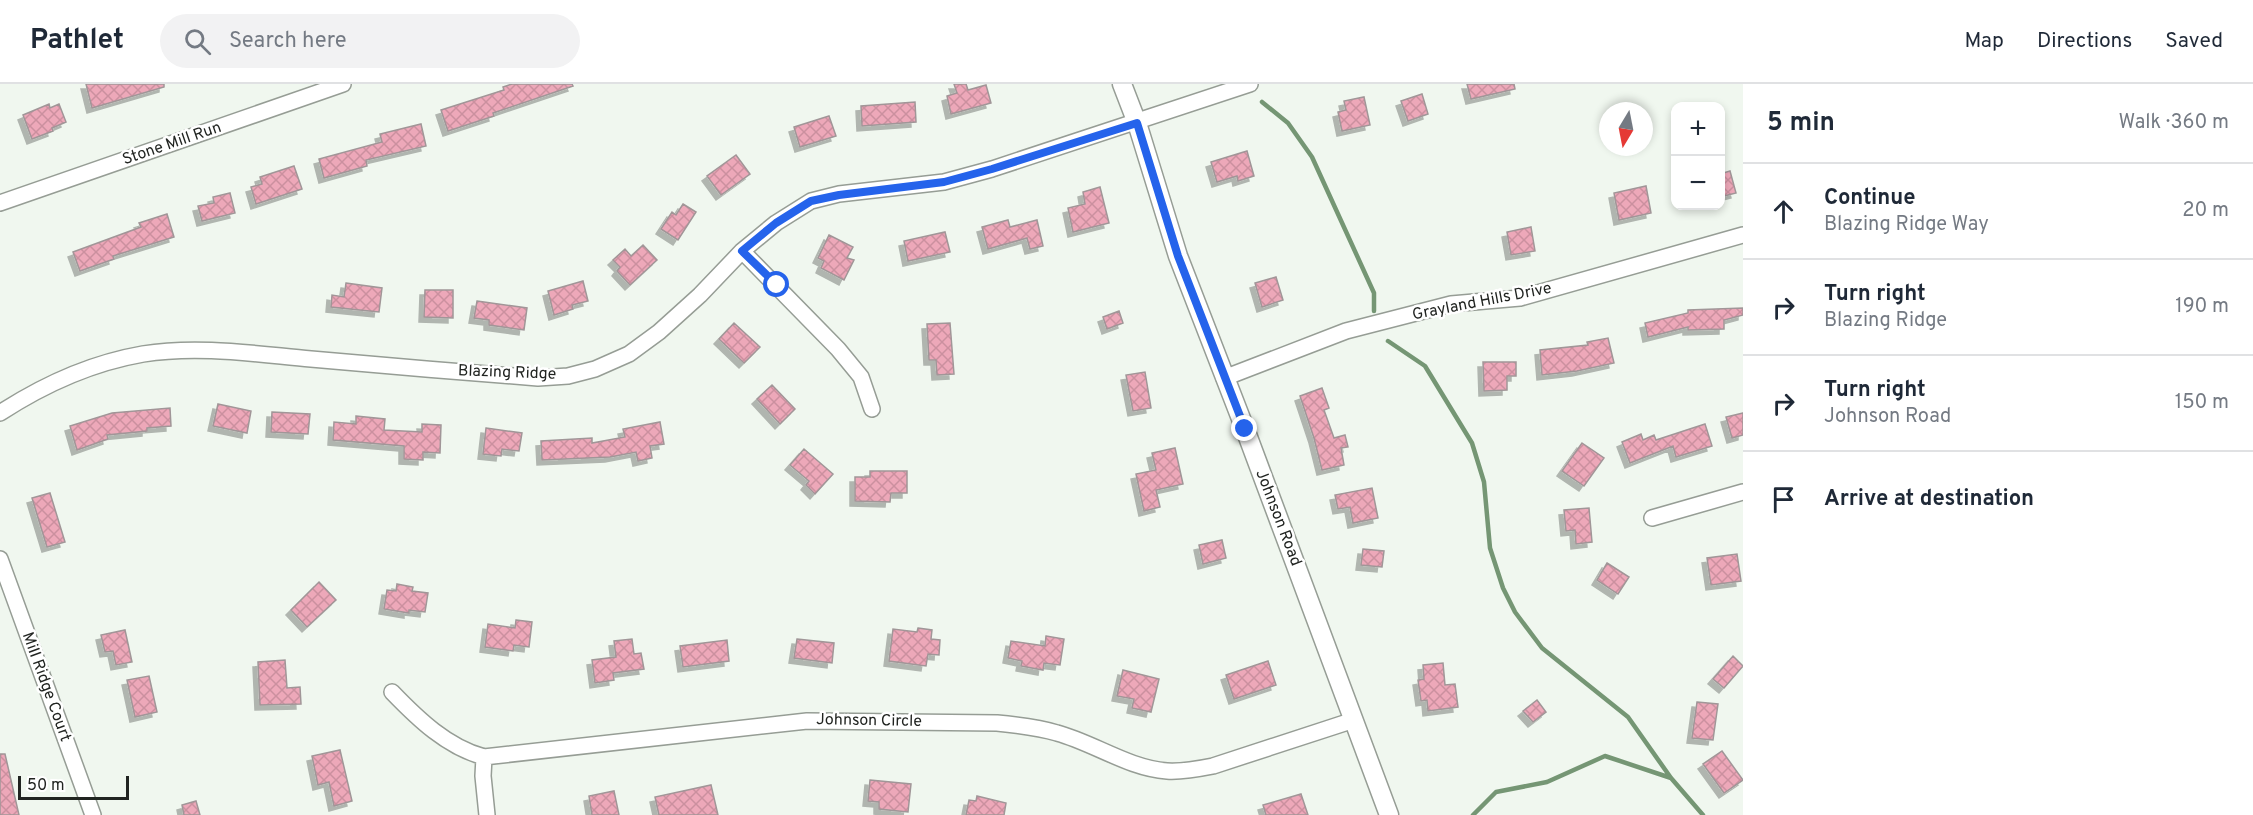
<!DOCTYPE html>
<html lang="en">
<head>
<meta charset="utf-8">
<style>
  :root { --surface:#fff; --page:#f2f2f3; --text:#1f2937; --muted:#747a83; --line:#e0e1e3 }
  body { margin:0; font-family:Overpass,sans-serif; background:var(--page); color:var(--text) }
  .controls { position:absolute; right:18px; top:18px; display:grid; overflow:hidden; border-radius:12px; box-shadow:0 3px 9px #0003 }
  .controls button { width:54px; height:54px; display:grid; place-items:center; padding:0; border:0; border-bottom:2px solid var(--line); background:var(--surface); color:var(--text); font:30px sans-serif }
  .compass { position:absolute; left:1599px; top:18px; width:54px; height:54px; border-radius:50%; background:var(--surface); box-shadow:0 3px 9px #0003; rotate:190deg }
  .scale { position:absolute; left:18px; bottom:15px; width:111px; box-sizing:border-box; padding-left:6px; border:3px solid #212421; border-top:0; font-size:16px; line-height:21px; white-space:nowrap; color:#212421; -webkit-text-stroke:4px #fff; paint-order:stroke }
  .stop { position:absolute; width:18px; height:18px; margin:-14px; border:4px solid #2563eb; border-radius:50%; background:#fff }
  .stop.end { background:#2563eb; border-color:#fff; box-shadow:0 2px 6px #0008 }
  .list { margin:0; padding:0; list-style:none }
  h2 { display:flex; justify-content:space-between; align-items:center; height:78px; margin:0; padding:0 24px; font-size:26px }
  h2 small { font-size:20px; font-weight:400; color:var(--muted) }
  .list li { display:grid; grid-template-columns:39px 1fr auto; gap:18px; align-items:center; box-sizing:border-box; height:96px; padding:0 24px; border-top:2px solid var(--line) }
  .list b { display:block; font-size:22px; white-space:nowrap }
  .list p { margin:0; font-size:20px; white-space:nowrap; color:var(--muted) }
  .list em { font-size:20px; font-style:normal; color:var(--muted) }
  .icon { flex:none; width:33px; height:33px; fill:none; stroke:currentColor; stroke-width:2; stroke-linecap:round; stroke-linejoin:round }
  .map { position:relative; flex:none; width:1743px; height:731px; overflow:hidden }
  header { display:flex; align-items:center; gap:36px; box-sizing:border-box; height:84px; padding:0 30px; background:var(--surface); border-bottom:2px solid var(--line) }
  header strong { font-size:28px }
  nav { display:flex; gap:33px; margin-inline-start:auto; font-size:21px }
  .search { width:420px; height:54px; background:var(--page); display:flex; align-items:center; gap:15px; box-sizing:border-box; padding:0 21px; border-radius:33px; color:var(--muted); font-size:22px }
  main { display:flex }
  aside { flex:1; background:var(--surface) }
  .map>svg:first-child { display:block }
  .lines { fill:none; stroke-linecap:round; stroke-linejoin:round }
  .stream { stroke:#759674; stroke-width:4.5 }
  .building { fill:url(#building-cross-hatch); stroke:#a19698; stroke-width:1.5; filter:url(#shadow) }
  .minor-casing { stroke:#969d95; stroke-width:18 }
  .tertiary-casing { stroke:#969d95; stroke-width:21 }
  .minor { stroke:#fff; stroke-width:15 }
  .tertiary { stroke:#fff; stroke-width:18 }
  .route { stroke:#2563eb; stroke-width:8 }
  .labels { text-anchor:middle; dominant-baseline:central; stroke-width:5; stroke-linejoin:round; paint-order:stroke }
  .street-label { font-size:16px; fill:#212421; stroke:#fff }
</style>
</head>
<body>
<header>
<strong>Pathlet</strong>
<div class="search"><svg class="icon" aria-label="search" viewBox="0 0 24 24"><circle cx="10" cy="10" r="6"/><path d="M15 15l6 6"/></svg>Search here</div>
<nav><a>Map</a><a>Directions</a><a>Saved</a></nav>
</header>
<main>
<div class="map">
<svg width="1743" height="731" viewBox="0 0 1743 731">
  <defs>
    <pattern id="building-cross-hatch" width="8" height="8" patternUnits="userSpaceOnUse" patternTransform="scale(1.5)"><rect width="8" height="8" fill="#eda8b9"/><path d="M0 0l8 8M0 8l8-8" fill="none" stroke="#cb909f"/></pattern>
    <filter id="shadow"><feDropShadow dx="-5" dy="5" stdDeviation="0" flood-color="#0004"/></filter>
  </defs>
  <rect width="100%" height="100%" fill="#f0f7ef"/>
  <g class="lines">
    <!-- stream -->
    <path class="stream" d="M1262,18L1288,39L1312,73L1374,209V227
      M1388,257L1425,282L1472,359L1484,398L1490,464L1503,504L1515,528L1542,564L1628,633L1671,694L1703,731
      M1473,731L1496,708L1547,698L1605,672L1671,694"/>
  </g>
  <!-- building -->
  <path class="building" d="M86,0H164V3L92,24Z
    M512,0H572L573,2L493,29L494,32L448,47L441,26L504,6L503,3Z
    M954,0H966L968,6L986,1L991,19L951,30L947,12L957,9Z
    M1467,0H1514L1515,5L1471,15Z
    M1422,10L1428,30L1408,37L1401,17Z
    M1364,13L1370,41L1342,47L1338,28L1346,26L1344,17Z
    M915,18L916,38L862,42L861,22Z
    M49,20L50,24L59,20L66,38L52,44L53,47L32,55L23,31Z
    M829,32L836,52L800,63L794,43Z
    M421,40L426,62L366,76L367,82L324,94L319,75L382,58L380,50Z
    M1247,67L1254,92L1238,97L1237,92L1217,98L1211,78Z
    M736,71L750,90L721,111L707,92Z
    M294,82L302,105L256,120L251,103L262,100L260,93Z
    M1730,87L1736,109L1720,113V90Z
    M1646,102L1651,129L1619,136L1614,109Z
    M1100,103L1109,139L1073,148L1068,124L1085,120L1083,108Z
    M230,109L235,129L202,137L198,122L214,119L213,113Z
    M683,120L696,128L678,156L661,145L672,128L676,131Z
    M167,130L174,153L113,172L114,175L80,187L73,168L141,143L139,139Z
    M1008,136L1010,143L1037,136L1043,162L1030,165L1027,154L988,165L982,143Z
    M1531,143L1535,167L1511,171L1507,148Z
    M945,148L950,168L908,177L904,157Z
    M829,151L853,163L847,174L854,176L844,196L821,184L824,177L818,174Z
    M643,161L657,176L630,201L617,187L620,183L613,176L625,165L631,172Z
    M1276,193L1283,216L1262,223L1255,199Z
    M583,197L588,217L572,221L573,225L554,231L548,207Z
    M346,199L382,204L379,228L331,223L332,211L344,213Z
    M425,206H453V234L424,233Z
    M477,217L527,224L524,246L489,241V236L474,234Z
    M1743,224V231L1724,236V245L1688,246V243L1648,253L1645,239L1688,229V226Z
    M1119,227L1123,239L1107,245L1103,233Z
    M734,239L760,263L744,279L719,255Z
    M950,239L954,290L937,291L936,276H929L927,240Z
    M1608,254L1614,279L1577,287L1542,291L1540,266L1588,261L1587,258Z
    M1483,278H1516V292H1507V306L1484,307Z
    M1145,288L1151,324L1133,327L1126,291Z
    M772,301L795,325L780,340L757,315Z
    M1322,304L1329,324L1324,326L1334,354L1345,351L1348,363L1341,364L1344,381L1322,386L1314,354L1300,312Z
    M218,320L251,327L247,349L213,342Z
    M170,324L171,342L147,344V347L107,351L108,355L77,366L70,342L112,329Z
    M272,328L310,330L308,350L271,348Z
    M1743,329V351L1732,354L1726,333Z
    M356,332L385,335L384,346L422,348V340L441,341L440,369L423,368V376L404,375V362L333,356L334,338L356,340Z
    M660,338L664,360L650,362L652,374L638,377L636,368L610,373L542,376L541,357L592,354V359L625,353L623,345Z
    M1705,340L1712,362L1676,373L1673,362L1630,379L1622,358L1641,350L1643,356L1654,351L1656,356Z
    M486,344L522,349L519,367L502,365L501,372L483,370Z
    M1582,359L1604,374L1584,402L1562,387Z
    M1175,364L1183,400L1156,406L1160,423L1144,427L1136,390L1156,386L1152,369Z
    M804,365L833,390L815,410L806,401L809,397L790,381Z
    M870,387H907V409H891L890,418L855,417V393H870Z
    M1372,404L1378,434L1353,439L1350,423L1338,425L1335,411Z
    M50,409L65,458L47,463L32,414Z
    M1589,424L1592,458L1576,460L1575,446L1566,447L1564,426Z
    M1222,456L1226,474L1203,480L1199,461Z
    M1363,465L1384,467L1382,483L1361,481Z
    M1737,470L1741,497L1711,501L1707,474Z
    M1607,479L1629,493L1618,510L1597,496Z
    M319,498L336,516L307,543L291,526Z
    M397,500L413,503L412,507L428,509L425,528L409,526V529L384,525L387,506L396,507Z
    M516,536L532,538L529,563L514,561L513,567L485,563L488,540L515,544Z
    M918,544L932,546L931,555L940,556L939,571L928,570L926,582L889,577L893,545L917,548Z
    M125,546L132,578L116,581L113,567L105,568L101,551Z
    M1046,552L1064,555L1060,581L1044,579L1043,586L1021,582L1022,577L1008,574L1011,557L1045,562Z
    M632,555L634,570L641,569L644,585L613,589L614,596L595,599L592,576L616,573L614,557Z
    M797,555L834,559L832,579L794,574Z
    M727,556L729,577L683,583L680,562Z
    M1733,572L1743,582L1724,604L1713,595Z
    M285,576L287,604L300,603L301,620L260,621L258,578Z
    M1268,577L1276,601L1234,615L1226,591Z
    M1443,579L1445,601L1455,600L1458,623L1428,627L1427,616L1421,617L1418,596L1424,595L1423,581Z
    M1123,586L1159,595L1151,628L1132,624L1134,615L1117,612Z
    M149,592L157,628L135,633L127,596Z
    M1537,616L1546,628L1533,638L1523,627Z
    M1697,618L1718,620L1713,656L1692,654Z
    M340,666L352,717L334,722L329,698L318,701L312,672Z
    M1722,667L1743,696L1724,709L1703,680Z
    M0,670H5L19,731H0Z
    M870,696L911,700L908,728L879,725V718L868,717Z
    M711,701L718,731H659L655,713Z
    M614,707L619,731H592L589,712Z
    M1301,710L1308,731H1266L1263,721Z
    M977,712L1006,719L1004,731H966L969,716L976,717Z
    M196,717L200,731H184L182,721Z"/>
  <g class="lines">
    <defs>
      <path id="minor" d="M0,119L343,0
        M742,167L838,265L861,293L872,325
        M1224,294L1346,247L1451,220L1520,214L1743,151
        M0,329C43,301 91,279 143,270C198,261 255,270 311,275C387,282 462,288 538,294L568,292L595,285L629,270L659,248L700,211L742,167L776,139L811,117L839,110L944,98L992,85L1250,0
        M1652,434L1743,408
        M0,475L93,731
        M392,608C418,635 447,663 484,673L807,637L997,639C1017,641 1037,643 1057,649C1094,659 1128,684 1167,687C1182,688 1198,685 1213,682L1354,636
        M484,673L483,692L487,731"/>
      <path id="tertiary" d="M1122,0L1137,39L1178,172L1245,345L1389,731"/>
    </defs>
    <!-- minor casing -->
    <use href="#minor" class="minor-casing"/>
    <!-- tertiary casing -->
    <use href="#tertiary" class="tertiary-casing"/>
    <!-- minor -->
    <use href="#minor" class="minor"/>
    <!-- tertiary -->
    <use href="#tertiary" class="tertiary"/>
  </g>
  <g class="lines">
    <!-- route -->
    <path class="route" d="M777,201L742,167L776,139L811,117L839,111L944,98L992,85L1137,39L1178,172L1245,345"/>
  </g>
  <g class="labels">
    <!-- street labels -->
    <g class="street-label">
      <text transform="translate(172 60) rotate(-19)">Stone Mill Run</text>
      <text transform="translate(1482 218) rotate(-11)">Grayland Hills Drive</text>
      <text transform="translate(507 289) rotate(2)">Blazing Ridge</text>
      <text transform="translate(1278 434) rotate(69)">Johnson Road</text>
      <text transform="translate(46 603) rotate(70)">Mill Ridge Court</text>
      <text transform="translate(869 637) rotate(1)">Johnson Circle</text>
    </g>
  </g>
</svg>
<div class="controls">
<button>+</button>
<button>−</button>
</div>
<svg class="compass" viewBox="-18 -18 36 36"><path d="M0-13l5 13h-10z" fill="#e53935"/><path d="M0 13l5-13h-10z" fill="#747a83"/></svg>
<div class="scale">50 m</div>
<div class="stop" style="left:777px;top:201px"></div>
<div class="stop end" style="left:1245px;top:345px"></div>
</div>
<aside>
<h2>5 min<small>Walk · 360 m</small></h2>
<ul class="list">
<li><svg class="icon" aria-label="ahead" viewBox="0 0 24 24"><path d="M12 20V5M6 11l6-6 6 6"/></svg><div><b>Continue</b><p>Blazing Ridge Way</p></div><em>20 m</em></li>
<li><svg class="icon" aria-label="right" viewBox="0 0 24 24"><path d="M7 20v-9h11M14 6l5 5-5 5"/></svg><div><b>Turn right</b><p>Blazing Ridge</p></div><em>190 m</em></li>
<li><svg class="icon" aria-label="right" viewBox="0 0 24 24"><path d="M7 20v-9h11M14 6l5 5-5 5"/></svg><div><b>Turn right</b><p>Johnson Road</p></div><em>150 m</em></li>
<li><svg class="icon" aria-label="arrive" viewBox="0 0 24 24"><path d="M6 21V4h12l-3 4 3 4H6"/></svg><div><b>Arrive at destination</b></div></li>
</ul>
</aside>
</main>
</body>
</html>
